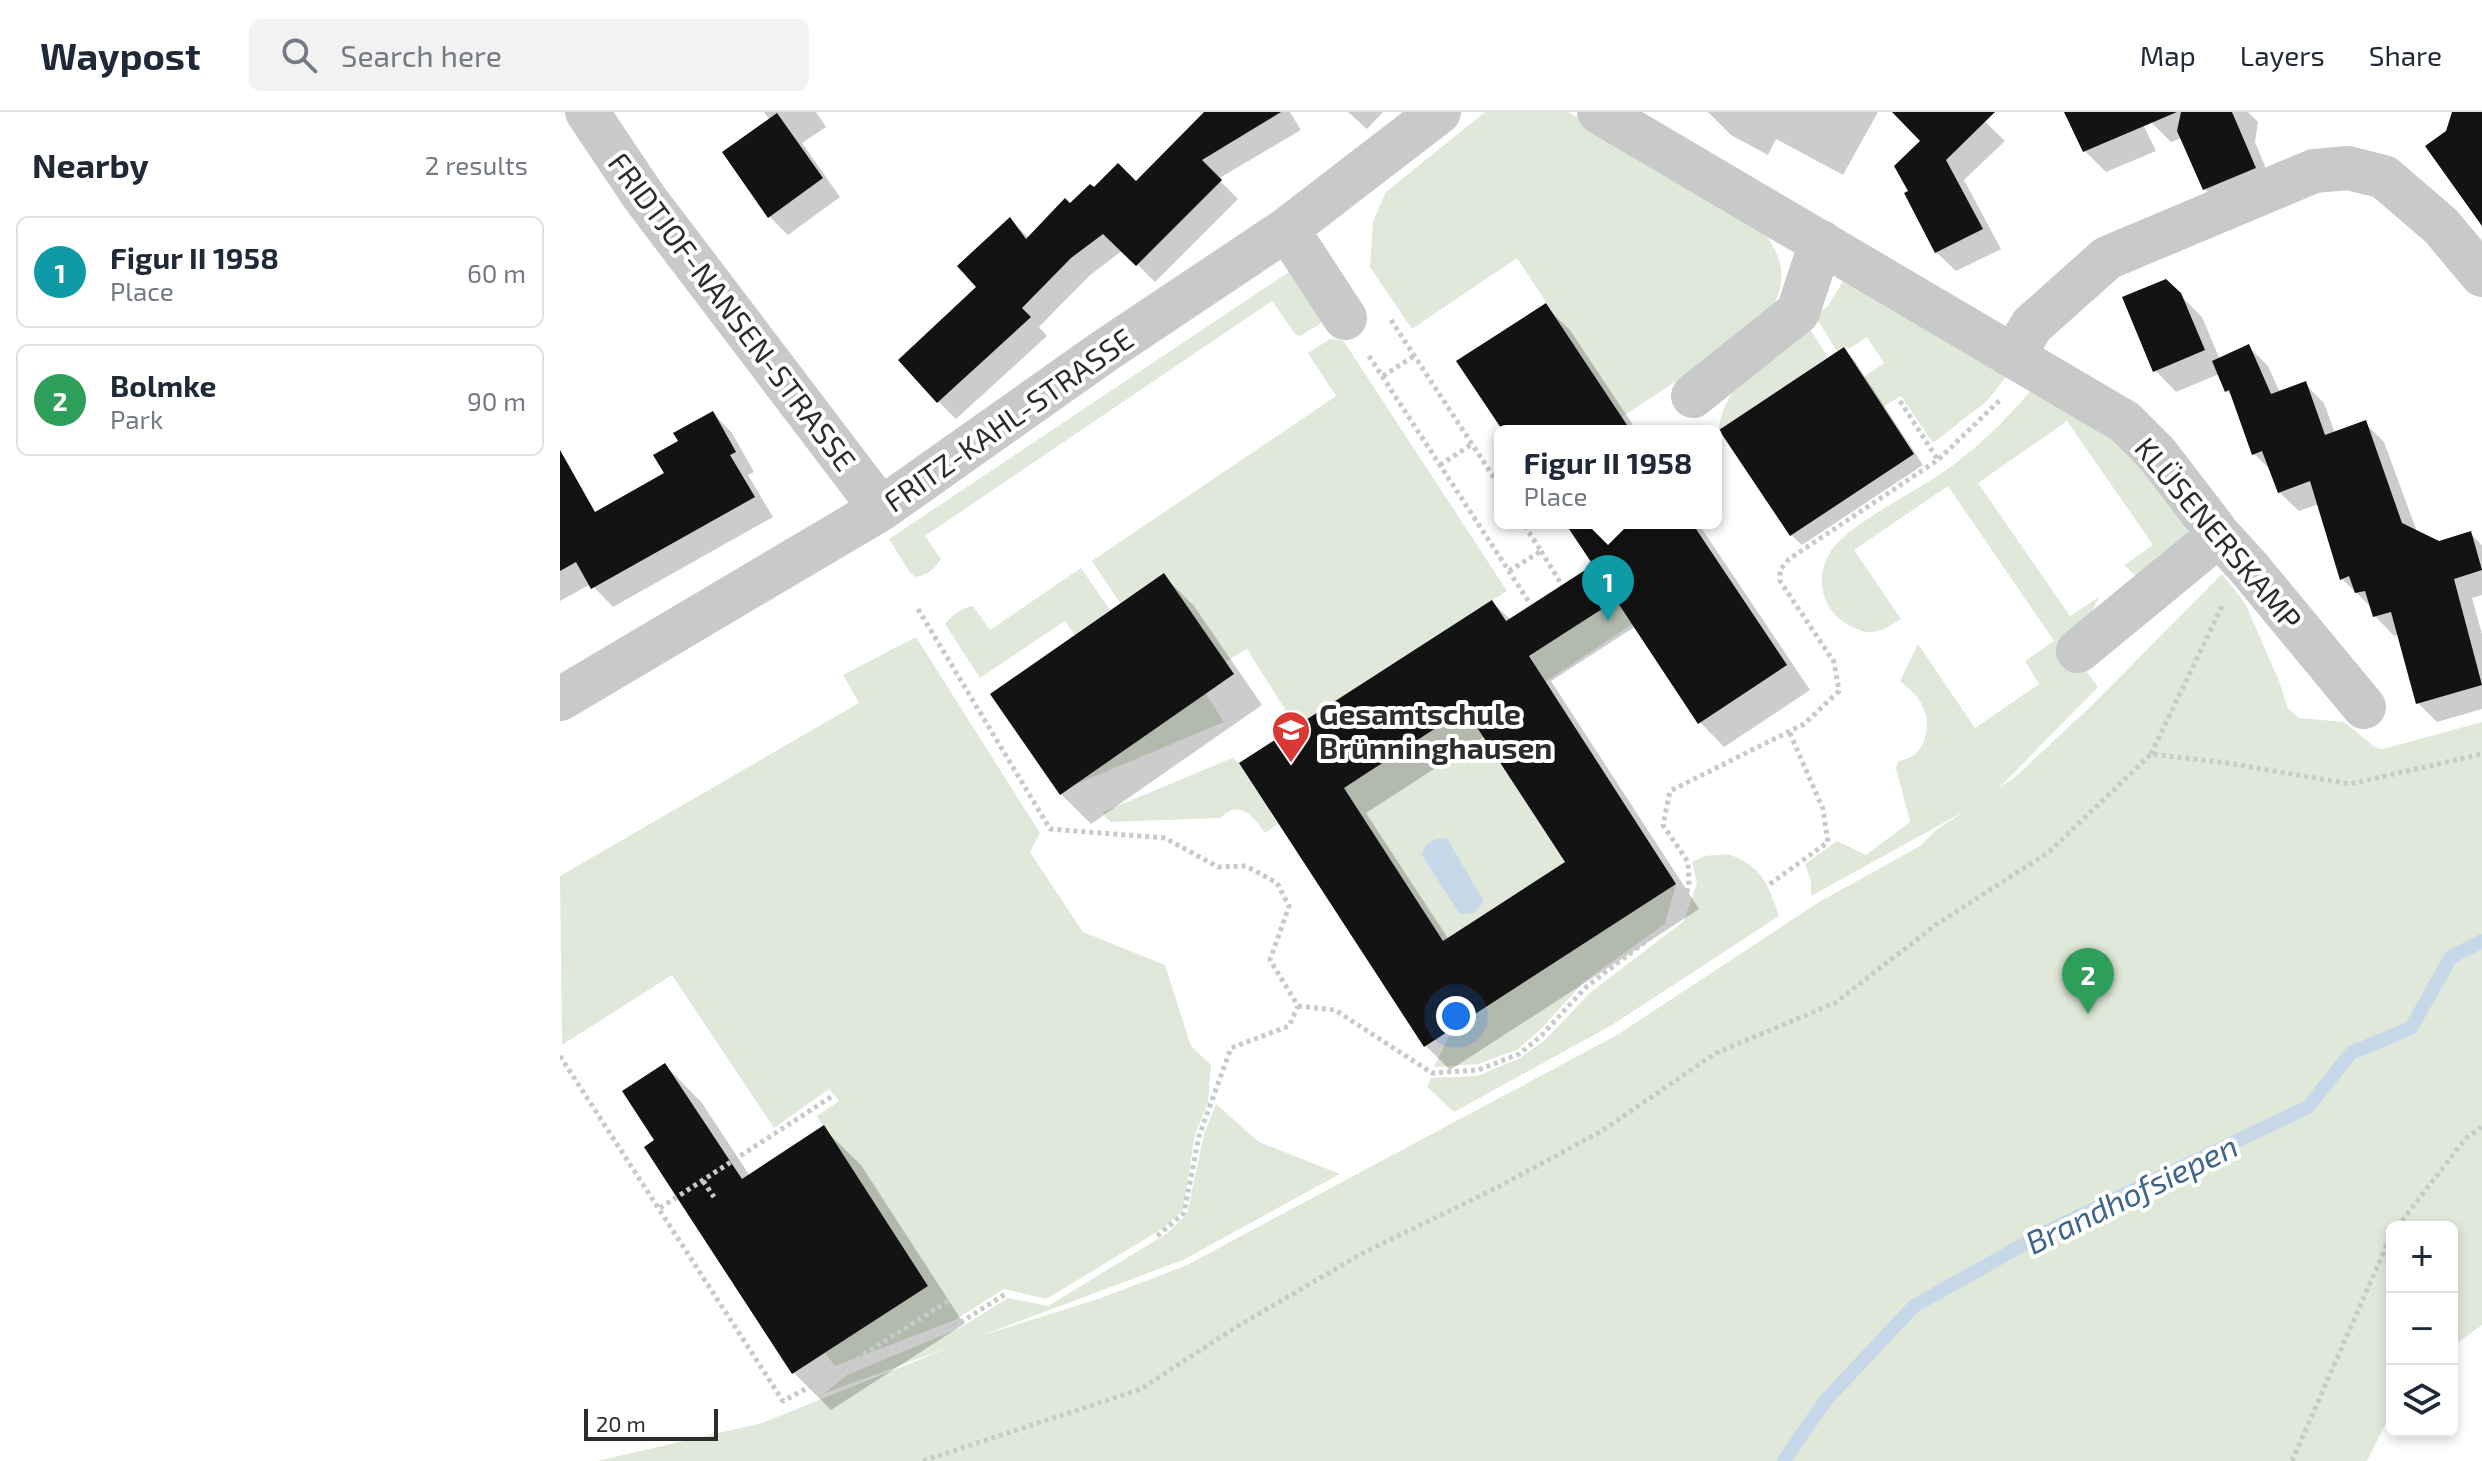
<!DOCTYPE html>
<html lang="en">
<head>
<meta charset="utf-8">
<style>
  :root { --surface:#fff; --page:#f2f2f3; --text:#1f2937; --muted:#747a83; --line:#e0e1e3; --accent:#db3735 }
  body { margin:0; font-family:"Exo 2",sans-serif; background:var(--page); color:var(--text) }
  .controls { position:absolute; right:24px; bottom:24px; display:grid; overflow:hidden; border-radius:12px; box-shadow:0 4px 12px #0003 }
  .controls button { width:72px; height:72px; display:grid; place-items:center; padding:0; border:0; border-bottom:2px solid var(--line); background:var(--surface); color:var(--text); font:40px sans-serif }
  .scale { position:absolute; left:24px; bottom:20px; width:134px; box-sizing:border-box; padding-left:8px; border:4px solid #2c2c2c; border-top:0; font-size:22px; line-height:28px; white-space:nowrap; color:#2c2c2c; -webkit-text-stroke:6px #fff; paint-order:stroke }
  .you { position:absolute; left:896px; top:904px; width:28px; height:28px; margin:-20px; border:6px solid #fff; border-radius:50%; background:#1a73e8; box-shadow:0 0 0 12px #1a73e833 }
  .badge { display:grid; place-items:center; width:52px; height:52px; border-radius:50%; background:var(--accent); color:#fff; font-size:26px; font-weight:700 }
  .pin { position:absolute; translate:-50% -66px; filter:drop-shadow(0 2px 4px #0008) }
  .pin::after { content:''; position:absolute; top:42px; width:28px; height:24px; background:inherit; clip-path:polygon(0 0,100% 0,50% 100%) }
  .popup { position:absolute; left:934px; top:313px; width:228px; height:104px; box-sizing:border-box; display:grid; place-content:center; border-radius:12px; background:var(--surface); filter:drop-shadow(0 2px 6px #0005); font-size:26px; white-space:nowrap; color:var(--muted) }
  .popup b { font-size:30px; color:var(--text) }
  .popup::after { content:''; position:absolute; left:50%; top:100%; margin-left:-16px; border:16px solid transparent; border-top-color:var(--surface) }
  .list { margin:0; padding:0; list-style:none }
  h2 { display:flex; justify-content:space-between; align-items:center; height:104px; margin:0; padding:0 32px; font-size:34px }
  h2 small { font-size:26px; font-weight:400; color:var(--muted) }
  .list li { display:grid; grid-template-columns:52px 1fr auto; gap:24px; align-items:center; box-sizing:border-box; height:112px; margin:0 16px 16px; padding:0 16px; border:2px solid var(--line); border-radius:12px }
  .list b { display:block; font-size:30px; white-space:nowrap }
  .list p { margin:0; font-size:26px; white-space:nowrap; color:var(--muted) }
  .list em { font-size:26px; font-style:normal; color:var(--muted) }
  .icon { flex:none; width:44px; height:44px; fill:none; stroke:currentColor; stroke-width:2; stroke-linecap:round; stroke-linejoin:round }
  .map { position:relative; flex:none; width:1922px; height:1349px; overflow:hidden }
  header { display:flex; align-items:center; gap:48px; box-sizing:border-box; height:112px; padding:0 40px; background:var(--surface); border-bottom:2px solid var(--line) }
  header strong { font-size:38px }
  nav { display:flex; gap:44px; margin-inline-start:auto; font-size:28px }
  .search { width:560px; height:72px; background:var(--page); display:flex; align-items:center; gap:20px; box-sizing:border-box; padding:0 28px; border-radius:12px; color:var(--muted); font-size:30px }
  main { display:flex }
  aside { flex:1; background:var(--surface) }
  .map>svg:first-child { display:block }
  .green { fill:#e0e9d9 }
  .water { fill:#c6d8e8 }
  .shadow { fill:#0003; fill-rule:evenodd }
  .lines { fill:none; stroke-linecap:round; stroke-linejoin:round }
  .stream { stroke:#c6d8e8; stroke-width:14 }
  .building { fill:#131313; fill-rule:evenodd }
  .path { stroke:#c9c9c9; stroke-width:5; stroke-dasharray:4 4; stroke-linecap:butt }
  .minor { stroke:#c9c9c9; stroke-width:44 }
  .labels { text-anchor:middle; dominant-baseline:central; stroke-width:8; stroke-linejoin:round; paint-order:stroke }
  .street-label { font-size:30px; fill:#2c2c2c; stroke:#fff }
  .poi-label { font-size:30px; font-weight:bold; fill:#2c2c2c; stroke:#fff; text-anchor:start }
  .water-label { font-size:32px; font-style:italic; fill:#3f6689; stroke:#fff }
</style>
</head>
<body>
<header>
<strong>Waypost</strong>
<div class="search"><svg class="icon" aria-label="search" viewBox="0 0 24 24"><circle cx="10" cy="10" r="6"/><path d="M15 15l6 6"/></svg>Search here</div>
<nav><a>Map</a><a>Layers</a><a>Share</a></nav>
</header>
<main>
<aside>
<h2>Nearby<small>2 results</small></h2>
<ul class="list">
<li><span class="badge" style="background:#0f9aa8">1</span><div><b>Figur II 1958</b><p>Place</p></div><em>60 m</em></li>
<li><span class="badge" style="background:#2e9e5b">2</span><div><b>Bolmke</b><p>Park</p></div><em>90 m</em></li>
</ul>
</aside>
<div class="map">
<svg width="1922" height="1349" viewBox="0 0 1922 1349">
  <rect width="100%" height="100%" fill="#fff"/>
  <!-- green -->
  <path class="green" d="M925,0H1008L1196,110C1227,147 1231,173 1201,213L1062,305L957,146L852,217L810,155L813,109L826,80Z
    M735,156L764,202L760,212L740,224L735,222L712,189L365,424L381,447C375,457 367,463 356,465L350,461L329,427Z
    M1286,164L1449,261L1427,289L1373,331L1341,284L1323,295L1304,265L1324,251L1307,225L1290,236L1284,235L1277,239L1255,204L1268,194Z
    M1245,210L1268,245L1159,318C1162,272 1214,238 1245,210Z
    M770,227L783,228L947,479L736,615L687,537L665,550L605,463L560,491L532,449L776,284L748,241Z
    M1473,276L1560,329L1628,415L1626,427L1576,464L1564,453L1593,433L1507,309L1418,371L1510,504L1539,485L1513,541L1538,575L1439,676L1455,665L1529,596L1662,462L1685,491L1719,569L1728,597L1739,606L1784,610L1816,636L1823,637L1922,610V1213L1892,1235V1115H1832V1299L1807,1349H37L202,1311L396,1233L265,1281L287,1263L400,1216L448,1186L488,1194L606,1122L627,1102L644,1022L656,992L699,1030L780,1062L623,1148L420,1224L541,1186L627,1153L1057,923L1259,790L1360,734L1376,718L1405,699L1251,784V769L1245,752L1277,729L1306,743L1350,710L1336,656L1338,649C1365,646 1373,615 1362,593C1358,584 1348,576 1340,569L1358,532L1415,616L1479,572L1465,549L1494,529L1388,374L1294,438L1341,507C1330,514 1320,521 1307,520C1302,520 1295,516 1290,514C1260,498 1253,463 1273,436C1291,412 1352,381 1379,363C1416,338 1445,309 1473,276Z
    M521,456L550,498L515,523L505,509L420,566L385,512C392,503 401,496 413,494L430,518Z
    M1055,488L1072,512L985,570L970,544Z
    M356,525L480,721L470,740L523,820L605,853L631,934L651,953L648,990L635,1023L623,1098L602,1117L486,1187L444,1177L395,1208L275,1254L265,1241L368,1174L257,1004L279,989L269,977L214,1016L112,863L2,933L0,764L299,591L283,563Z
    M645,581L664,610L514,673Z
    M905,597L1005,750L883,829L784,676Z
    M672,646L679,651L718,712L705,721C693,703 680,687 660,706L551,710L546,706L543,700Z
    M1168,742C1203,755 1207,770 1219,804L1052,913L894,1000L867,975L871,966L917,964L960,946L985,928L1031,880L1124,809L1137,771L1132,750L1145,744Z
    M1116,772L1105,812L1025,869L980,918L957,938L918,952L874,955L893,916Z"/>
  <!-- water -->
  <path class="water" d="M887,726L923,788C919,801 911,804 899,801L862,743C865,728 874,727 887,726Z"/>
  <!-- shadow -->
  <path class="shadow" d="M204,0H256L266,15L242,31L280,85L228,123L209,104L210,8Z
    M647,0H730L741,18L658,67L678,87L595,170L563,138L529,164L479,215L487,224L396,307L378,289L419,176L450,108L469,126L534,78L576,71Z
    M788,0H823L807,17Z
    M1148,0H1318L1283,63L1216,27L1208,43L1171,23Z
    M1362,0H1415L1445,29L1404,68L1441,137L1396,159L1376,140L1351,79L1363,30Z
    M1506,0H1577L1596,39L1546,60L1525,39Z
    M1594,0H1688L1698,10L1695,30L1714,76L1665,97L1645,77L1622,26L1611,30L1592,11Z
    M1620,183L1642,205L1660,248L1689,235L1708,254L1720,281L1745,272L1764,291L1775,321L1805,311L1824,330L1857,420L1879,431L1910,421L1922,433V483L1912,486L1922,522V597L1877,610L1858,591L1839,522L1834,524L1815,504L1812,496L1781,466L1759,392L1739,399L1719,380L1712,359L1694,342L1674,287L1667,279L1659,262L1616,280L1595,258Z
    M985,194L1010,218L1077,319H945Z
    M1284,237L1294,248L1363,353L1242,433L1231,423Z
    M153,301L172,321L194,360L188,363L213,405L53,495L31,472L0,489V416L36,402L107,362L120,329Z
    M1007,411H1138L1250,578L1164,635L1140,610L1076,514L991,569L1139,797L890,958L866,934L682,652L932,490L951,508L1036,454ZM925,624L1007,750L889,828L806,701Z
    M604,464L634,494L702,593L531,712L501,682Z
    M105,953L142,991L190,1064L263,1016L301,1053L404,1212L271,1298L234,1261L87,1035L97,1029Z"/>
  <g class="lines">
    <!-- stream -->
    <path class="stream" d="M1224,1349L1265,1289L1354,1194L1486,1120L1748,995L1791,941L1851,916L1891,845L1922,829"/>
  </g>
  <!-- building -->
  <path class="building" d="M644,0H721L642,48L662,68L576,154L543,122L511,146L462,196L471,205L377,291L338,248L416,175L397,154L450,105L466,127L505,86L510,91L530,72L534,75L558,51L576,69Z
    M1332,0H1435L1386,48L1423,117L1375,141L1344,81L1348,79L1334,54L1360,29Z
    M1504,0H1617L1523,40Z
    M1621,0H1672L1696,56L1643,78L1617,19Z
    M1892,0H1922V114L1865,34L1886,19Z
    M217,1L263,66L208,106L162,40Z
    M1606,167L1621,181L1645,238L1593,260L1562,185Z
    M986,191L1071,319H943L896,249Z
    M1689,232L1711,282L1746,269L1765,323L1806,308L1842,411L1879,429L1911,419L1922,458L1894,467L1922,573L1856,592L1831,500L1813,505L1805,479L1795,481L1789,464L1780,468L1750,369L1718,381L1702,339L1692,343L1669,278L1665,280L1652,249Z
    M1284,235L1354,342L1230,424L1159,318Z
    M153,299L176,340L170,343L195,385L31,477L16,450L0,459V338L35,400L104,361L93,343L118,329L113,321Z
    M1005,411H1132L1227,553L1138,612L1056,488L969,544L1116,772L864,935L679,651L932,488L946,509L1033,453ZM905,597L1005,750L883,829L784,676Z
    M604,461L674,562L500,683L430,582Z
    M105,951L182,1067L264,1013L368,1174L232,1262L84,1035L94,1028L62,979Z"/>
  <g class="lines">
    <!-- path -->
    <path class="path" d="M831,208L940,375
      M809,244L971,493
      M823,264L854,244
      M1340,289L1378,348
      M880,353L912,332
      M981,439L1002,473
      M949,459L981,439L963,411
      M358,497L490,717L605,726L658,755L686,754L717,771L729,794L710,848L738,894L729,914L671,936L639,1024L624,1101L596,1125
      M1591,642L1663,492
      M1210,772L1268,730L1263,697L1229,619
      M738,894L775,898L872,961L918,958L959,942L980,925L1026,875L1119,804L1129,773L1128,750L1103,713L1110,679L1244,612L1279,579L1274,550L1220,469V458L1229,447L1378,348L1441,287
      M0,944L223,1289L270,1264L391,1187
      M143,1069L154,1085
      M100,1096L274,983
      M1837,1115L1906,1026L1922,1015
      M282,1259L398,1212L447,1181
      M363,1349L581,1277L673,1217L801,1142L936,1076L1040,1020L1156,941L1275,891L1377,812L1489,740L1591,642L1667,651L1790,672L1922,642
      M1732,1349L1832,1121"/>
    <!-- minor -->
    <path class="minor" d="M27,0L84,85L321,397
      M1039,0L1565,310L1597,342L1659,423L1689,456L1804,595
      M727,117L785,206
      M1453,244L1472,213L1547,146L1754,59L1788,56L1824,65L1881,114L1922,163
      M1133,284L1238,200L1261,130
      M1518,539L1659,423
      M0,587L321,397L543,240L727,117L879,0"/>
  </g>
  <!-- icons -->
  <defs>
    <symbol id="school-pin" viewBox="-11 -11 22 30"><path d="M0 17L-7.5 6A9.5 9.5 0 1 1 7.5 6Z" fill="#db3735" stroke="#fff"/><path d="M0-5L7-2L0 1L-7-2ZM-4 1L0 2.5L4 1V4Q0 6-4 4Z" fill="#fff"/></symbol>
  </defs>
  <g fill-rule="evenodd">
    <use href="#school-pin" x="709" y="596" width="44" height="60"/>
  </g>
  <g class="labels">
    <!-- street labels -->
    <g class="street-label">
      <text transform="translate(173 199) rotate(53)">FRIDTJOF-NANSEN-STRASSE</text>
      <text transform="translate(448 307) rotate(-35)">FRITZ-KAHL-STRASSE</text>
      <text transform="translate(1659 421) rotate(50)">KLÜSENERSKAMP</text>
    </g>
    <!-- poi labels -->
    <g class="poi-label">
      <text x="759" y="601">Gesamtschule<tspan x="759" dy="34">Brünninghausen</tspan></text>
    </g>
    <!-- water labels -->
    <g class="water-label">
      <text transform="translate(1571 1081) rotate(-26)">Brandhofsiepen</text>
    </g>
  </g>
</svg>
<div class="controls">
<button>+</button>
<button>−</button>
<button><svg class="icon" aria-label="layers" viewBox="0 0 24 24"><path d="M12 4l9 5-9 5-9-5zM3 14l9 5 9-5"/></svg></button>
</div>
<div class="scale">20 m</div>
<div class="you"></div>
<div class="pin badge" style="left:1048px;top:509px;background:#0f9aa8">1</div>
<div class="popup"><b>Figur II 1958</b>Place</div>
<div class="pin badge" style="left:1528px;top:902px;background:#2e9e5b">2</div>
</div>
</main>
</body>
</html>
